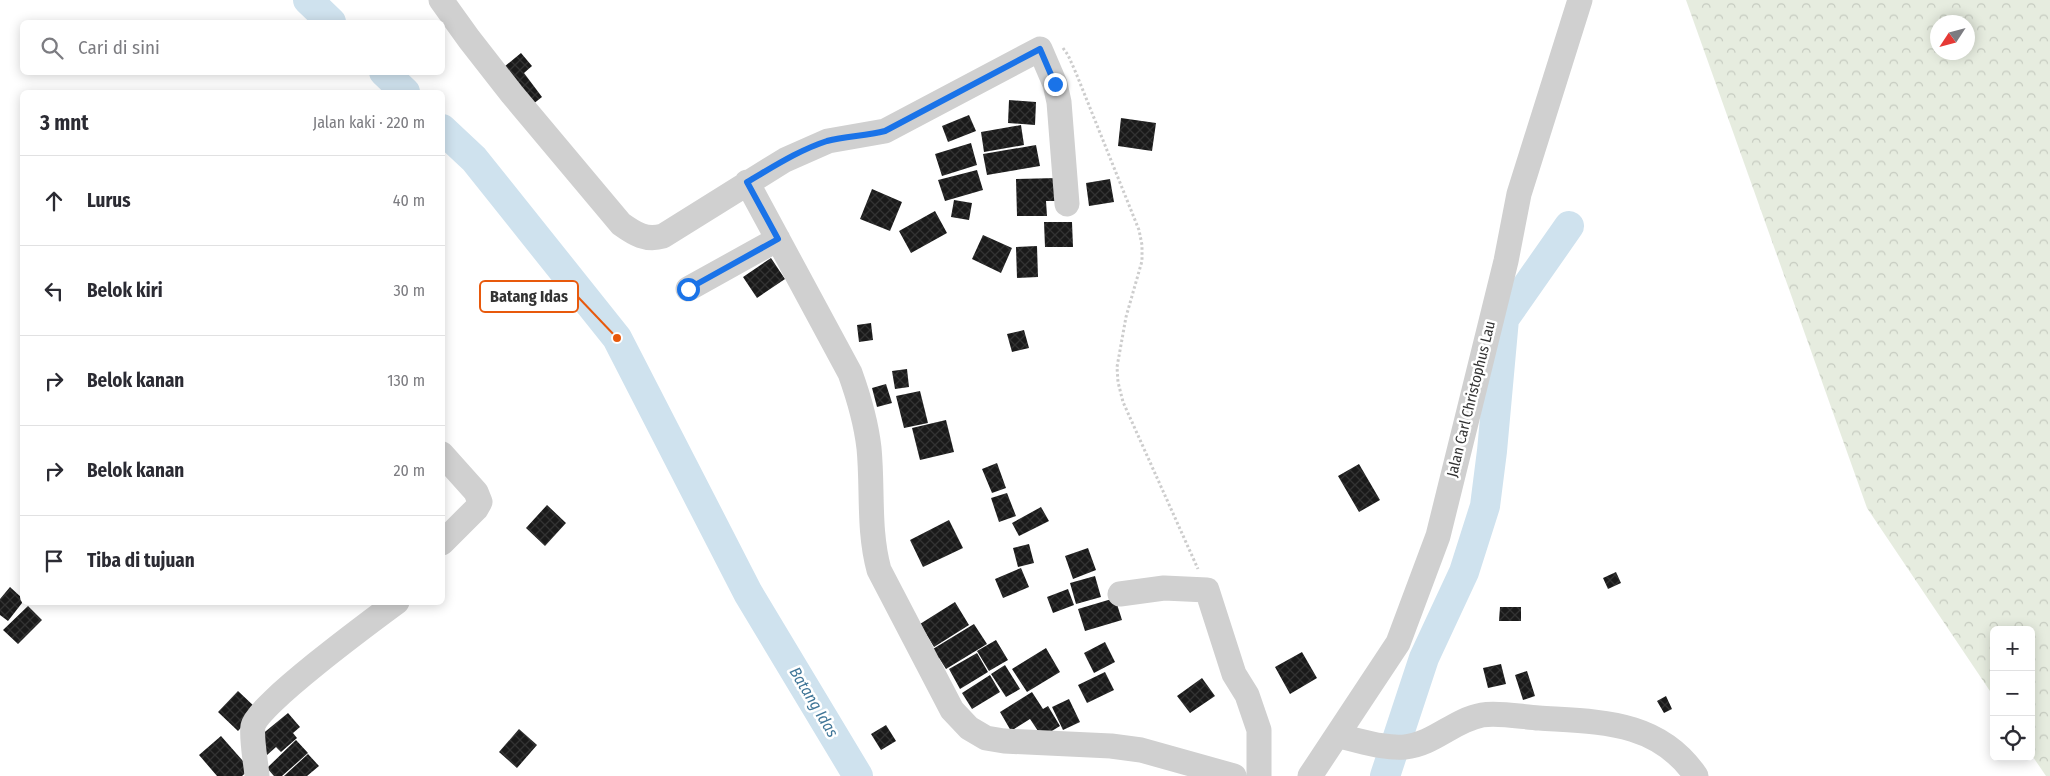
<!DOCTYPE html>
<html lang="id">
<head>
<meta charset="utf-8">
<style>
  :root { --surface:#fff; --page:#f2f2f3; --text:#2b2b33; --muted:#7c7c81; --line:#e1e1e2 }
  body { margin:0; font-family:"Fira Sans Condensed",sans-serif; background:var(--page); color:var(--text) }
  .controls { position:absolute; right:15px; bottom:15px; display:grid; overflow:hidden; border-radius:8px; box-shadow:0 2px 12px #0003 }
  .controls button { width:45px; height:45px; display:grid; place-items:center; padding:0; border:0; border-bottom:1px solid var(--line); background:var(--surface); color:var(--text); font:25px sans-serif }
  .compass { position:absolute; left:1930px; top:15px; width:45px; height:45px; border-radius:50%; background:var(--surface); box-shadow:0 2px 12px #0003; rotate:234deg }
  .stop { position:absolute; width:15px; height:15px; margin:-11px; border:4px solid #1a73e8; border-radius:50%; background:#fff }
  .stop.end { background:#1a73e8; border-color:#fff; box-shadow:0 1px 5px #0008 }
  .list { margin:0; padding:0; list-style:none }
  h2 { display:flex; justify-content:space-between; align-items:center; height:65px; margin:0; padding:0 20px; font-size:21px }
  h2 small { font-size:16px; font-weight:400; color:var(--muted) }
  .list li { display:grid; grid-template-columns:32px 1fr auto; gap:15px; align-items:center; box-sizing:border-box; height:90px; padding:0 20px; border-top:1px solid var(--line) }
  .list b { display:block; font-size:19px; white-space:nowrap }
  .list em { font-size:16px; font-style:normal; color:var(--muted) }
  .icon { flex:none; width:28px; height:28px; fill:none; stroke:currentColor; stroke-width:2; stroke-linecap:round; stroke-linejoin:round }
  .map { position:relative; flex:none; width:2050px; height:776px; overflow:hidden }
  .search { position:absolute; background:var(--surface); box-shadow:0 2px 12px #0003; left:20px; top:20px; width:425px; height:55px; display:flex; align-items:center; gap:12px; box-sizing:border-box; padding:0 18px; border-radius:8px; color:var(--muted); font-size:19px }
  .panel { position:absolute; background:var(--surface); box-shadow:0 2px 12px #0003; left:20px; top:90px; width:425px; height:515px; border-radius:8px }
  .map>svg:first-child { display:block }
  .forest { fill:url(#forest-crowns); fill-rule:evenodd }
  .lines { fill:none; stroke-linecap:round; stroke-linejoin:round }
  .river { stroke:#cfe2ee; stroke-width:30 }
  .building { fill:url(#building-cross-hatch) }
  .path { stroke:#cdcdcd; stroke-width:3; stroke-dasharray:2.5 2.5; stroke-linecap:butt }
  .minor { stroke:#d0d0d0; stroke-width:25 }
  .route { stroke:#1a73e8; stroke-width:6 }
  .labels { text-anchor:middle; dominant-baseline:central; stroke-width:5; stroke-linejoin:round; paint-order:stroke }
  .street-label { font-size:15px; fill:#333; stroke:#fff }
  .water-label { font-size:16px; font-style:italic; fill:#3f7597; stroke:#fff }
  .leader { fill:none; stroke:#e8590c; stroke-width:2 }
  .callout-dot { fill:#e8590c; stroke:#fff; stroke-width:2 }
  .callout { fill:#fff; stroke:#e8590c; stroke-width:2 }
  .callout-label { font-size:16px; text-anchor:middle; font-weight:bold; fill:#333 }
</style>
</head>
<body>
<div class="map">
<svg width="2050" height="776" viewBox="0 0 2050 776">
  <defs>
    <pattern id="forest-crowns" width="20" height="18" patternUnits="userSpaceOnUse" patternTransform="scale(1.25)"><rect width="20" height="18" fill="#e6ecdf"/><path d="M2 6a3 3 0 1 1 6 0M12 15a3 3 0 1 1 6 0" fill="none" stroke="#c6cbc0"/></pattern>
    <pattern id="building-cross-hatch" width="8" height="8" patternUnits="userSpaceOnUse" patternTransform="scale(1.25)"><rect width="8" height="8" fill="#1a1a1a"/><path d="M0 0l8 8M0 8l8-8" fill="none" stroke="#333"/></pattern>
  </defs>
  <rect width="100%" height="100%" fill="#fff"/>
  <!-- forest -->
  <path class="forest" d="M1686,0H2050V776H2046L2031,754V630H1994V697L1867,508ZM1938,22H1968V52H1938Z"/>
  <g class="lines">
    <!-- river -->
    <path class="river" d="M308,0L331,22
      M384,72L405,92
      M442,129L474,159L617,338L748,593L858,776
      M1385,776L1424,658L1464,572L1485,506L1492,451L1504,319L1569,226"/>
  </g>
  <!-- building -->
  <path class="building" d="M521,53L532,66L524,73L542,97L528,108L499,71Z
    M1009,100L1036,102L1035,125L1008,123Z
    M969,115L976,131L948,142L942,126Z
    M1121,118L1156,123L1152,151L1118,146Z
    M1021,125L1024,145L984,152L981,132Z
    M971,143L977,165L942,176L935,154Z
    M1036,145L1040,166L987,175L983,154Z
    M977,170L983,190L945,201L938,180Z
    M1057,178V201H1046L1047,216H1017L1016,179Z
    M1110,179L1114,202L1089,206L1086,183Z
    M872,189L902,202L890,231L860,219Z
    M954,200L972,203L969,220L951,217Z
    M935,211L947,233L911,253L899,231Z
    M1044,222H1072L1073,247H1045Z
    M983,235L1012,248L1001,273L972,259Z
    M1037,246L1038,277L1017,278L1016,247Z
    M771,258L785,279L757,298L743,277Z
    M871,323L873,340L859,342L857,325Z
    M1024,330L1029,348L1012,352L1007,334Z
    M907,369L909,387L895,389L892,371Z
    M886,384L892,403L877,407L872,388Z
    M920,391L928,423L904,428L896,396Z
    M946,420L954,452L920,460L912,428Z
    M997,463L1006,488L992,493L982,469Z
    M1359,464L1380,500L1359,512L1338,476Z
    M1007,493L1016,516L999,522L991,498Z
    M547,505L566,523L545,546L526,528Z
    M1041,507L1049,521L1019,536L1012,523Z
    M949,520L963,548L923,567L910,540Z
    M1029,544L1034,563L1018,567L1013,548Z
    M1088,548L1096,570L1073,579L1065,556Z
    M1021,568L1029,587L1003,598L995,579Z
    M1616,572L1621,583L1608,589L1603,578Z
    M1095,576L1101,597L1076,604L1070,583Z
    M10,587L22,598V603L8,621L0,615V599Z
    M1068,589L1074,605L1053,613L1047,597Z
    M1115,598L1122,620L1085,631L1078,609Z
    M955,602L969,625L934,647L920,624Z
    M28,606L42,620L18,644L3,630Z
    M1500,607H1521V621H1499Z
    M974,624L987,644L946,669L939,658L935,662L928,652Z
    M996,640L1008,660L989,671L977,651Z
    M1105,642L1115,662L1094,673L1084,653Z
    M1046,648L1060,672L1027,692L1012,669Z
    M1302,652L1317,678L1290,694L1275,667Z
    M977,653L988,672L960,689L949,669Z
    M1501,664L1506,684L1488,688L1483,668Z
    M1005,665L1020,689L1006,697L991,674Z
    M1527,671L1535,696L1523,700L1515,675Z
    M1105,672L1114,690L1087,703L1078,685Z
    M990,675L1000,692L972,709L962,693Z
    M1202,678L1215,696L1190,713L1177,696Z
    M238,691L258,710L238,731L218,712Z
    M1032,692L1043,709L1048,706L1060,726L1042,737L1030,719L1011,731L1000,712Z
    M1666,696L1672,709L1664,713L1657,701Z
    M1069,699L1080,722L1063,730L1052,707Z
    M288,713L300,727L293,733L297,738L281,752L276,747L267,755L255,740Z
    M886,725L896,741L881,750L871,734Z
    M519,729L537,745L517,768L499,752Z
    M221,736L250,769L242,776H217L199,755Z
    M296,740L308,753L282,776H274L267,768Z
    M308,754L319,766L307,776H284Z"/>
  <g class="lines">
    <!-- path -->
    <path class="path" d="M1063,48L1068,55L1076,73L1139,230L1142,245V261L1126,317L1117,367L1118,382L1123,402L1198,569"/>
    <!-- minor -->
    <path class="minor" d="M441,0L469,39L512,94L621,224C635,234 646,241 663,236L785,160L828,141L885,131L1040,49L1055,84L1059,102L1067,204
      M747,182L850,373C859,398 866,422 869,448C873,489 868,530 879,570L952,710L969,728L986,738L1004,741L1111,746L1141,750L1234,776
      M688,289L778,239
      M442,454L476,492L480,502L476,509L442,543
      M1120,594L1164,588L1207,590L1234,674L1247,695L1259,730V776
      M1338,736C1359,740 1384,749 1405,747C1434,744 1454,720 1482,715C1498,712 1522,717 1539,718C1599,722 1658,720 1696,776
      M257,776C256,763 251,738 253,726C257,705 374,619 397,602
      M1310,776L1398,643L1438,536L1506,261L1519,194L1580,0"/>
  </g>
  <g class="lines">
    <!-- route -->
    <path class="route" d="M688,289L778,239L747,182C773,167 799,150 827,141C846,136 866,136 885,131L1040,49L1055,84"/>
  </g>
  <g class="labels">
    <!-- street labels -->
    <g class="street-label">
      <text transform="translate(1471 399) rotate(-76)">Jalan Carl Christophus Lau</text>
    </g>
    <!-- water labels -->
    <g class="water-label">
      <text transform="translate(814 702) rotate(59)">Batang Idas</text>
    </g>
  </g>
  <!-- callouts -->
  <path class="leader" d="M617 338L578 297"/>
  <circle class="callout-dot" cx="617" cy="338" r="5"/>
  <rect class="callout" x="480" y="281" width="98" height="31" rx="5"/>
  <g class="callout-label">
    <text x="529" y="302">Batang Idas</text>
  </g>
</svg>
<div class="controls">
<button>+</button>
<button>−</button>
<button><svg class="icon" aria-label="locate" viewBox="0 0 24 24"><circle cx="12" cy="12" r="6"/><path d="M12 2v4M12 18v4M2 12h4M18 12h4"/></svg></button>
</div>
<svg class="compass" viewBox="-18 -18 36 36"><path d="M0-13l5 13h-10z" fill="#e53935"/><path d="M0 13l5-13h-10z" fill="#7c7c81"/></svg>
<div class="stop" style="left:688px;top:289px"></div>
<div class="stop end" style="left:1055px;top:84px"></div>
<div class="search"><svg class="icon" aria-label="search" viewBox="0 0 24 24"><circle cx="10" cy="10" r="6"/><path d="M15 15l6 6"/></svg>Cari di sini</div>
<section class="panel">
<h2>3 mnt<small>Jalan kaki · 220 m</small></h2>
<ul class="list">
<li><svg class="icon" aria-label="ahead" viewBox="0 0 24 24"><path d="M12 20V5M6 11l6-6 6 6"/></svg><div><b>Lurus</b></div><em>40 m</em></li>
<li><svg class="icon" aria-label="left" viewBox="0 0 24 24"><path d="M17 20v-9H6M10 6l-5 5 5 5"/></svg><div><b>Belok kiri</b></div><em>30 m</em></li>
<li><svg class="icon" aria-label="right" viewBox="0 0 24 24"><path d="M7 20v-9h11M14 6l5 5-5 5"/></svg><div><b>Belok kanan</b></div><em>130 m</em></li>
<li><svg class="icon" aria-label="right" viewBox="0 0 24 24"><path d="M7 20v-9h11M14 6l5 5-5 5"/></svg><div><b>Belok kanan</b></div><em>20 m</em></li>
<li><svg class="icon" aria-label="arrive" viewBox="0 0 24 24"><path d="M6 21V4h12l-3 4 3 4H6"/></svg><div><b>Tiba di tujuan</b></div></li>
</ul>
</section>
</div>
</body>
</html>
